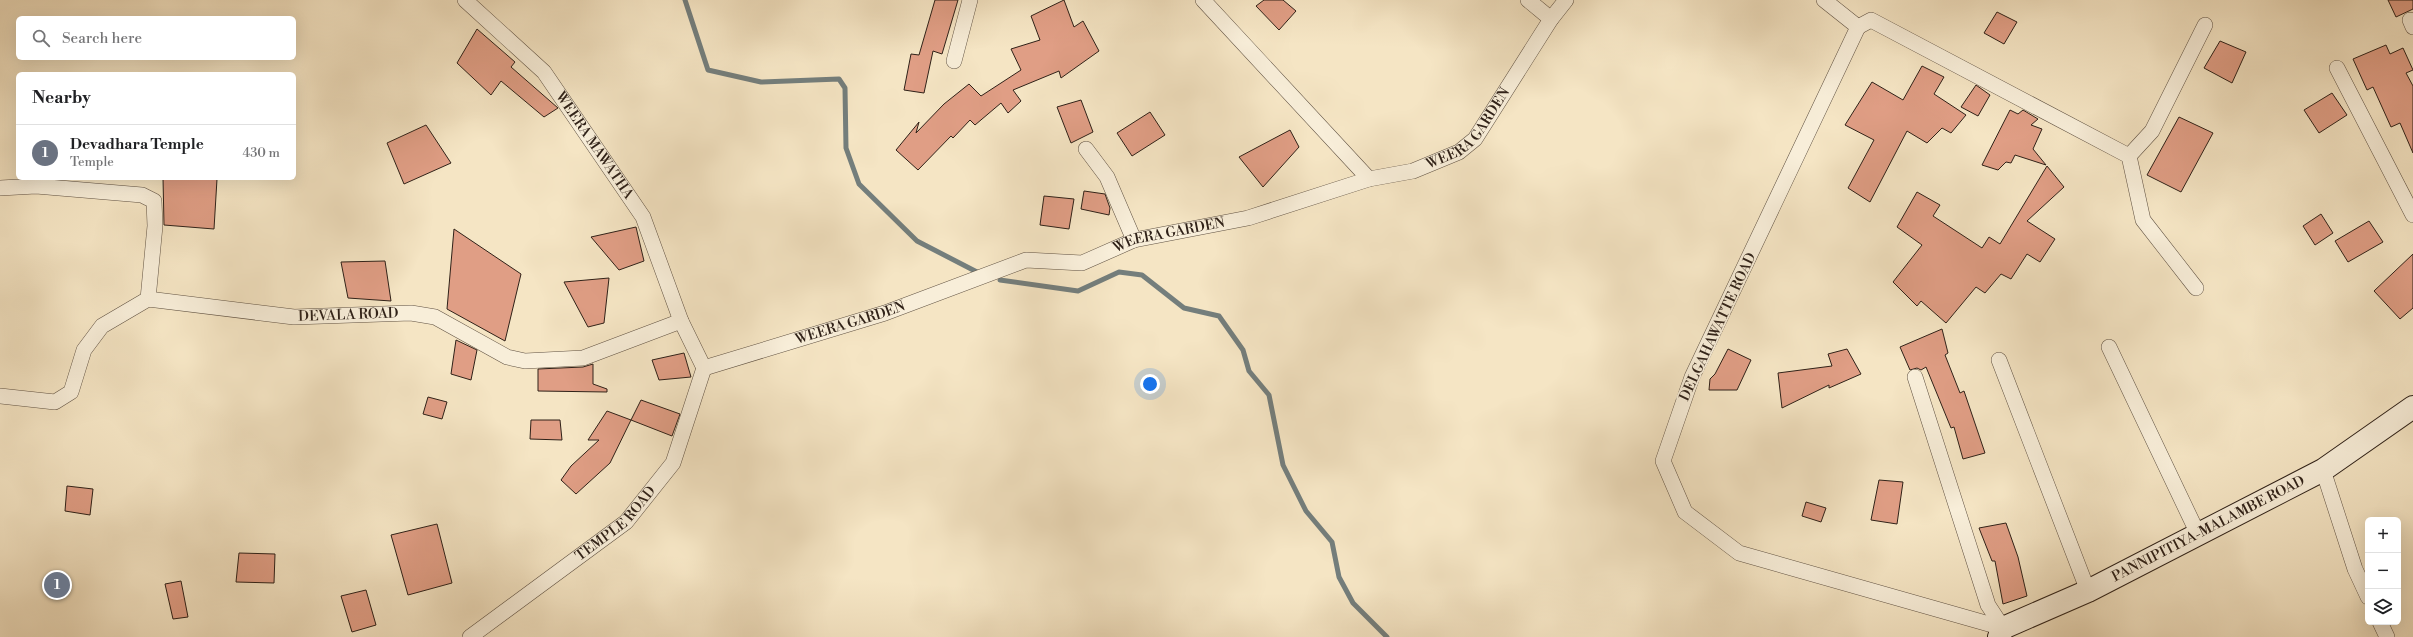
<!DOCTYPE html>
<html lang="en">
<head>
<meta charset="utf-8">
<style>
  :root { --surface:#fff; --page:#f2f2f2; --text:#202124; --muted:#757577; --line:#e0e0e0; --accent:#8f2418 }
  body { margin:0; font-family:"Libre Bodoni",serif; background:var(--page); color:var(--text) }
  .controls { position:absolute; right:12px; bottom:12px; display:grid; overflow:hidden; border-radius:6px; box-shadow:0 4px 16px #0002 }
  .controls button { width:36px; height:36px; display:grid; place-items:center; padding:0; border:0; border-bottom:1px solid var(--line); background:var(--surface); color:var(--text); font:20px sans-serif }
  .you { position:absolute; left:1150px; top:384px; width:14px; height:14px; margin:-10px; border:3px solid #fff; border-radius:50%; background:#1a73e8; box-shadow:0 0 0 6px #1a73e833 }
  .badge { display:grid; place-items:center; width:26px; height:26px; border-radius:50%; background:var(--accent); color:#fff; font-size:13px; font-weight:700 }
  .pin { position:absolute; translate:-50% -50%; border:2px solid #fff; box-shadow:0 1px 4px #0006 }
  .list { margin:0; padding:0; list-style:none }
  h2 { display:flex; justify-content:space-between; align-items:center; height:52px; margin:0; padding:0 16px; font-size:17px }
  h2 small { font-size:13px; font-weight:400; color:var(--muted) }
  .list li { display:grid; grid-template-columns:26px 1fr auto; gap:12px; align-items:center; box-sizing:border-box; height:56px; padding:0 16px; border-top:1px solid var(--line) }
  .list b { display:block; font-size:15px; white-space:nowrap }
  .list p { margin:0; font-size:13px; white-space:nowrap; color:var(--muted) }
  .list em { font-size:13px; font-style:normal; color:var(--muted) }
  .icon { flex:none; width:22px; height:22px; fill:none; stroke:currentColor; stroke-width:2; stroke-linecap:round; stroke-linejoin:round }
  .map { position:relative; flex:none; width:2413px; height:637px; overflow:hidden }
  .search { position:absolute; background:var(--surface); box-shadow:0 4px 16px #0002; left:16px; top:16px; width:280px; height:44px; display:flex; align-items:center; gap:10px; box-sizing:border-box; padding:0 14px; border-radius:6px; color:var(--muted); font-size:15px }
  .panel { position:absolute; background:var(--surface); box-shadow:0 4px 16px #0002; left:16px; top:72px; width:280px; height:108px; border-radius:6px }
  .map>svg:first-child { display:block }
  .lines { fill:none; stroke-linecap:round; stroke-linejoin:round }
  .stream { stroke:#747e7c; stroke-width:5 }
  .building { fill:#e09e85; stroke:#2f2118 }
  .street-casing { stroke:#605243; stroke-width:16 }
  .secondary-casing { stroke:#2f2118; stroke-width:24 }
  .street { stroke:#f8eed9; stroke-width:15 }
  .secondary { stroke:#f8eed9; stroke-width:22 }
  .labels { text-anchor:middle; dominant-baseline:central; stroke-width:3.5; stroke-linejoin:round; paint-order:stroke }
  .street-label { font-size:14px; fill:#2f2118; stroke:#f8eed9 }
</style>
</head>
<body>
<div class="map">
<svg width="2413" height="637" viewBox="0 0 2413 637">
  <rect width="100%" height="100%" fill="#f5e5c4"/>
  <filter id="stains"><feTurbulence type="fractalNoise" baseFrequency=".005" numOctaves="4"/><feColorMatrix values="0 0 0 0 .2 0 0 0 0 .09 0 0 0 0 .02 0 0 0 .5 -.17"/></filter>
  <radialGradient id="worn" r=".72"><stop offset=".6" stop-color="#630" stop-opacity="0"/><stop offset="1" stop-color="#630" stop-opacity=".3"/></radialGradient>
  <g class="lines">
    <!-- stream -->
    <path class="stream" d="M685,0L708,70L761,82L839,79L845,88L846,148L859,184L917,241L977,272
      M1000,280L1078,291L1119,272L1142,275L1184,308L1219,316L1243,350L1249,371L1269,395L1283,465L1306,511L1332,542L1339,577L1353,603L1387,637"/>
  </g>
  <!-- building -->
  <path class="building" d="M935,0H958L942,54L933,51L924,93L904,90L911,54L919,55Z
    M1064,0L1074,27L1083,21L1099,51L1061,78L1059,71L1013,90L1021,101L1008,113L1001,103L975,125L970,120L953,138L951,136L918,170L896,150L919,122L916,133L944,104L969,84L981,96L1021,70L1011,49L1040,40L1031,16Z
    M1264,0H1283L1296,11L1279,30L1256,6Z
    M2388,0H2413V9L2396,17Z
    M1997,12L2017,22L2004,44L1984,33Z
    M477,29L515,62L511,67L558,108L544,117L501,81L491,95L457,63Z
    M2220,41L2246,52L2232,83L2204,68Z
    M2386,45L2390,54L2403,48L2413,70L2406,73L2413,86V153L2400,123L2391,127L2373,87L2367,90L2353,59Z
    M1922,66L1944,77L1934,94L1966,115L1951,133L1942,128L1927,143L1907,131L1870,202L1848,188L1874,140L1845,125L1872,82L1903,100Z
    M1976,85L1990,95L1978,116L1961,107Z
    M2332,93L2347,115L2319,133L2304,110Z
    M1081,100L1093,132L1071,143L1057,107Z
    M2010,110L2018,114L2023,110L2038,119L2031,125L2042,129L2033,149L2046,165L2015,155L2011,163L2006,162L1998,170L1982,165Z
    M1150,112L1165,135L1132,156L1117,133Z
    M2179,117L2213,133L2181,192L2147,175Z
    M426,125L451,163L404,184L387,143Z
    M1290,130L1299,147L1263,187L1239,157Z
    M2047,166L2064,187L2027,221L2055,239L2040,262L2027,254L2011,279L2001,274L1985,293L1976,287L1946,323L1921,301L1917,306L1893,282L1922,245L1897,227L1917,192L1940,205L1933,216L1982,248L1989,237L2000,244Z
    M163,178L217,179L214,229L164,225Z
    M1084,191L1105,194L1110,208L1109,215L1081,209Z
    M1044,196L1074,199L1069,229L1040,225Z
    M2321,214L2333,233L2315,245L2303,226Z
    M2369,221L2383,242L2348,262L2335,241Z
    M636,227L644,261L619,270L591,237Z
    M454,229L521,274L505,341L447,309Z
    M2413,254V308L2400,319L2374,291Z
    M385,261L391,301L348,298L341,262Z
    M609,278L604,323L588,327L564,282Z
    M1942,329L1948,353L1945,355L1960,393L1964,391L1985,453L1963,459L1954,427L1951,428L1926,367L1921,370L1917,368L1910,370L1900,347Z
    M456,340L477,350L471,380L451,374Z
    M1728,349L1751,360L1737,390H1709L1710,379L1715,374Z
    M1847,349L1861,374L1829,388V385L1782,408L1778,373L1832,366L1828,354Z
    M684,353L691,377L659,380L652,360Z
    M593,364V384L607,389V392L538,391V369L583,367Z
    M428,397L447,402L442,419L423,414Z
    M641,400L680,414L672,436L631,420Z
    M607,411L631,420L610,463L576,494L561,480L571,466L599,440H588Z
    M531,420H560L562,440L530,439Z
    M1879,480L1903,482L1897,524L1871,520Z
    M67,486L93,489L90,515L65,511Z
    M1806,502L1826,508L1821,522L1802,516Z
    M2006,523L2018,557L2027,596L2003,604L1995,561H1992L1979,528Z
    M437,524L452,583L408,595L391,535Z
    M239,553L275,554L274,583L236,582Z
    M181,581L188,617L173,619L165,584Z
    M366,590L376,625L352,632L341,596Z"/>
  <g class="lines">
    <defs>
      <g id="street">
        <path id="s1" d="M465,0L544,72L643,217L681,321"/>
        <path d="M1203,0L1369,179"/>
        <path d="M1528,0L1551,19"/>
        <path d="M1824,0L1858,27L1692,377L1663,461L1685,512L1739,553L2003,628"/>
        <path d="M2410,20L2413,27"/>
        <path d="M1858,27L1871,20L2129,156L2143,220L2196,288"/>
        <path d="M954,61L970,0"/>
        <path d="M2337,68L2413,215"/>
        <path d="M1086,149L1107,177L1134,240"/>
        <path d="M2129,156L2152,131L2205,25"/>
        <path d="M0,188L36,186L142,195L154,201L155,226L148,299"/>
        <path d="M2109,347L2198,534"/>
        <path d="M1999,360L2088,591"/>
        <path id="s2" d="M704,368L885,313L1026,260L1082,263L1134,240L1248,218L1369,179L1413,171L1459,152L1475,139L1551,19L1566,0"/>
        <path d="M1915,377L1988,605L2003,628"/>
        <path id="s3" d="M0,396L55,402L71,392L84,350L102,326L148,299L294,317L411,313L435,317L507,357L525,361L583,358L681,321L704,368"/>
        <path d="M2323,470L2355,569L2368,597"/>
        <path d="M2380,622L2387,637"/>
        <path id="s4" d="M470,637L626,522L673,463L704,368"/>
      </g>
      <g id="secondary">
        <path id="s5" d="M1999,637L2003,628L2088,591L2323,470L2413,407"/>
      </g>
    </defs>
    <!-- street casing -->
    <use href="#street" class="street-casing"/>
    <!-- secondary casing -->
    <use href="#secondary" class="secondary-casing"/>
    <!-- street -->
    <use href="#street" class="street"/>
    <!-- secondary -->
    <use href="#secondary" class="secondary"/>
  </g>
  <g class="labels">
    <!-- street labels -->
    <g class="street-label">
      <text stroke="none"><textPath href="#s2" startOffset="813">WEERA GARDEN</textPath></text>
      <text stroke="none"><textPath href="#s1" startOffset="196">WEERA MAWATHA</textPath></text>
      <text stroke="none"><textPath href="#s2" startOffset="488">WEERA GARDEN</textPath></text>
      <text stroke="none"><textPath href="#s3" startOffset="403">DEVALA ROAD</textPath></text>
      <text stroke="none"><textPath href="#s2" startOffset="153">WEERA GARDEN</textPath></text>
      <text transform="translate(1718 327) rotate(-65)">DELGAHAWATTE ROAD</text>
      <text stroke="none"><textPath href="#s4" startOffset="185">TEMPLE ROAD</textPath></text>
      <text stroke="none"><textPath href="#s5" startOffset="238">PANNIPITIYA-MALAMBE ROAD</textPath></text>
    </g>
  </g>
  <rect width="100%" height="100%" filter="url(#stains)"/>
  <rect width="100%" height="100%" fill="url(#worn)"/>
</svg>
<div class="controls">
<button>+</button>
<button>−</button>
<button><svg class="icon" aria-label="layers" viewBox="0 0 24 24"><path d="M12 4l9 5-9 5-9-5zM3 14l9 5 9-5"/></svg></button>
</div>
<div class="you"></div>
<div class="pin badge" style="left:57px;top:585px;background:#6b7280">1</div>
<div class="search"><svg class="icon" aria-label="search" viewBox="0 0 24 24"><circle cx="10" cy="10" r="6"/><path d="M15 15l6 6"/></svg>Search here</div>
<section class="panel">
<h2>Nearby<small></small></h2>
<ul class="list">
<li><span class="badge" style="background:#6b7280">1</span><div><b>Devadhara Temple</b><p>Temple</p></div><em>430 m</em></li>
</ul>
</section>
</div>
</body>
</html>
